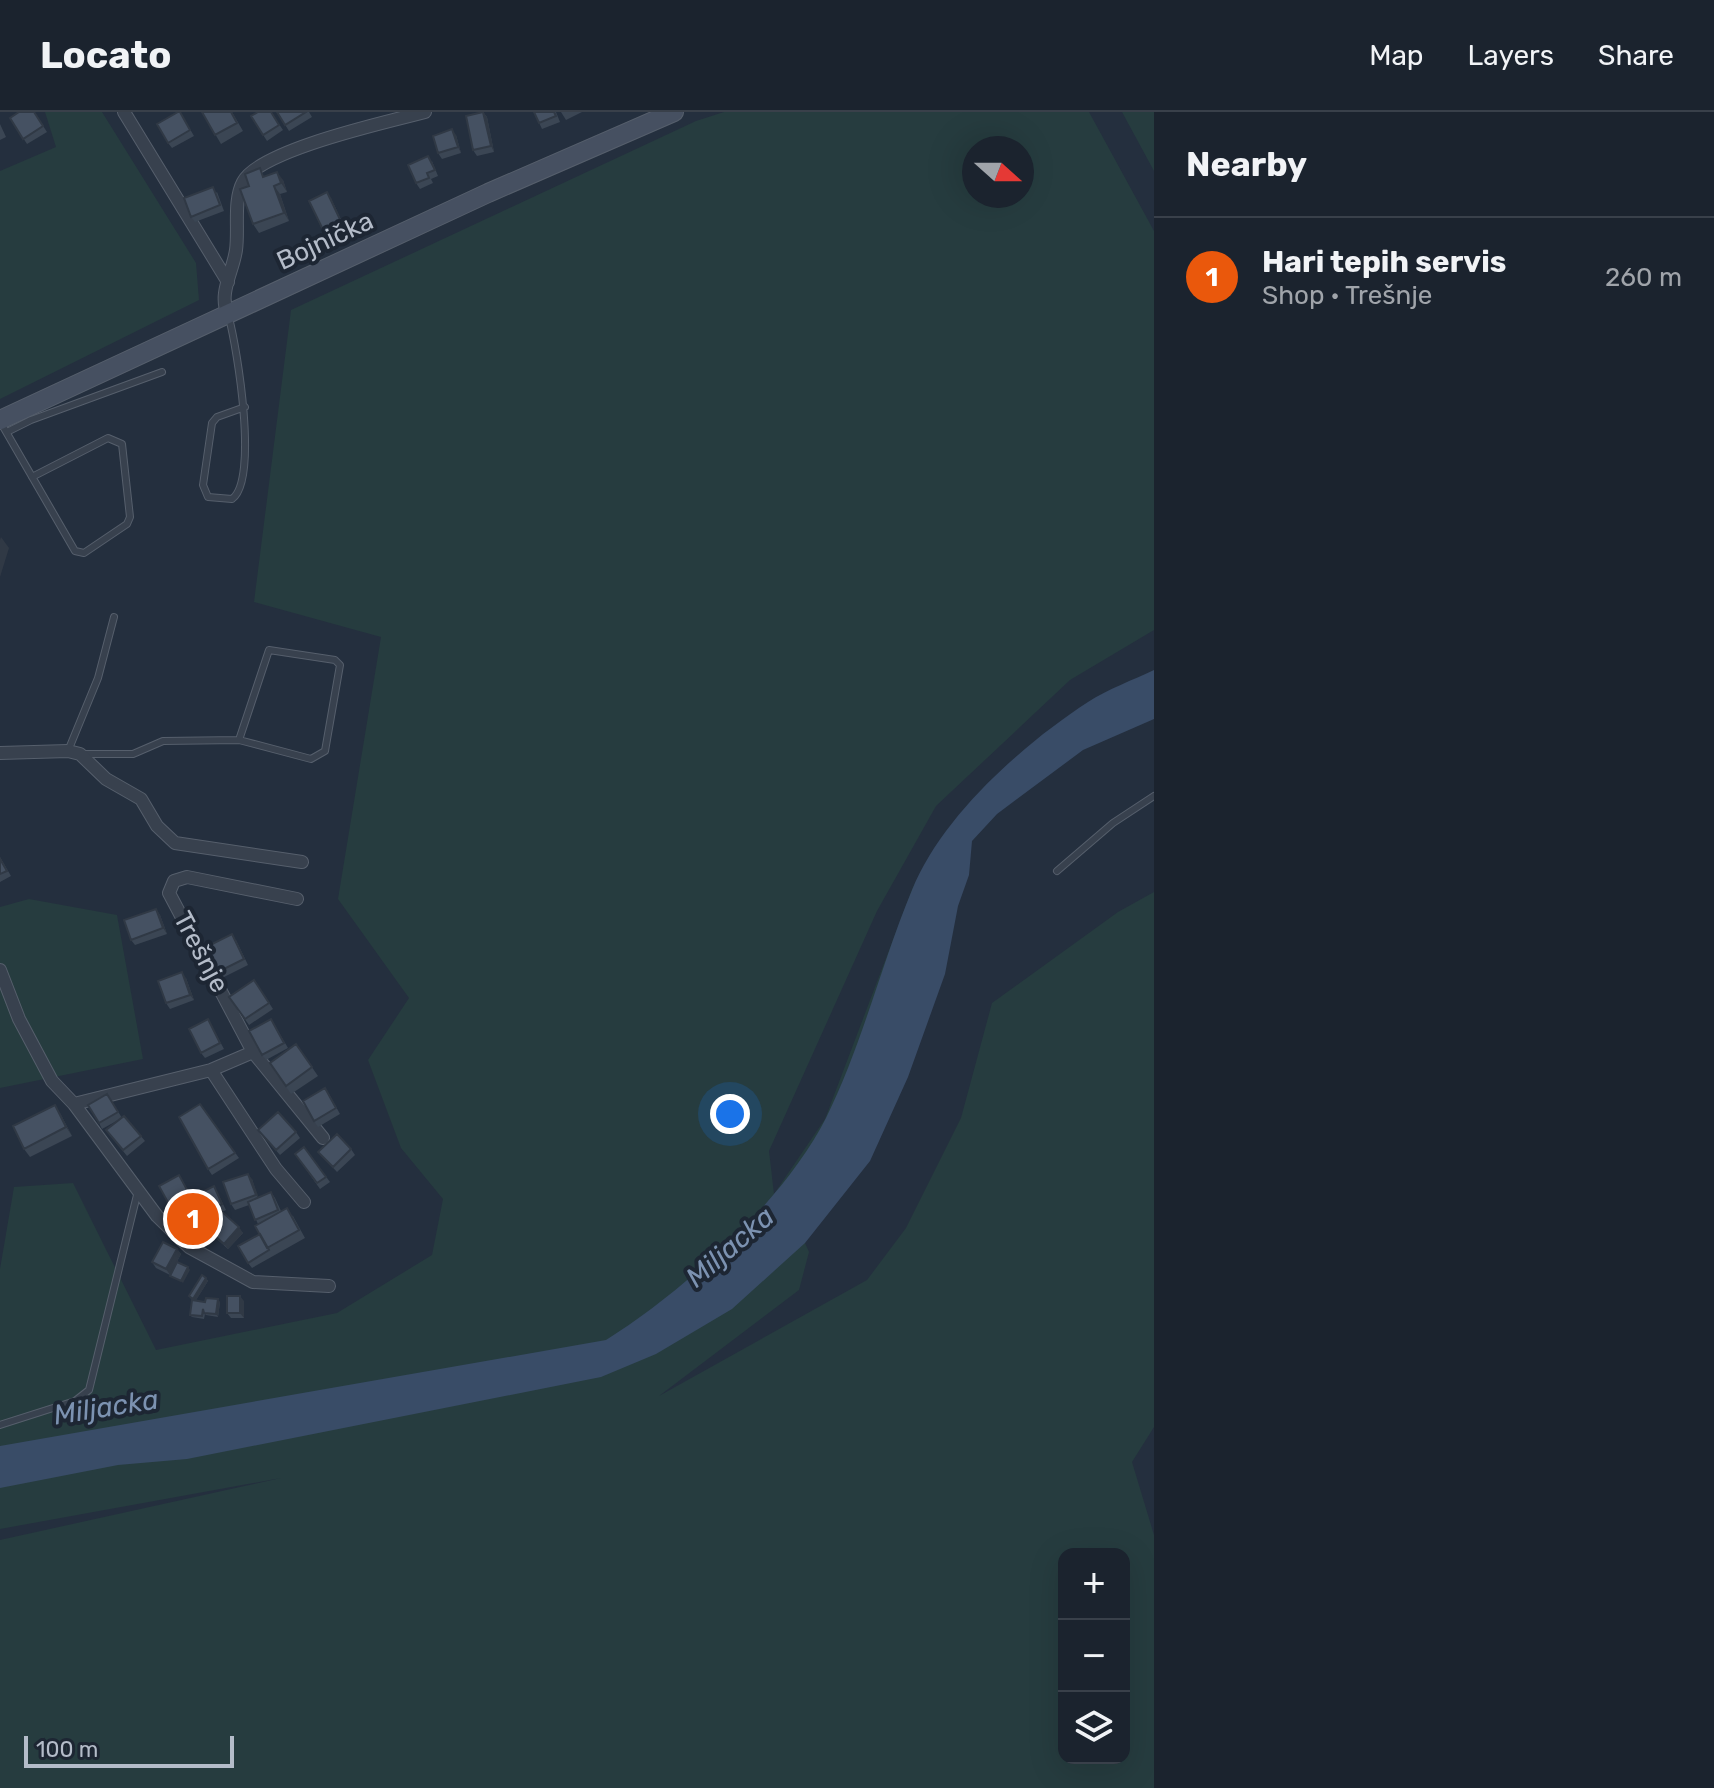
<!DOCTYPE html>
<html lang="en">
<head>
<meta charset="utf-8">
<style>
  :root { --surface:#1b232e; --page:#242b36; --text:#f1f3f6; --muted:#a0a4aa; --line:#39404a; --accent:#ea580c }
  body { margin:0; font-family:Rubik,sans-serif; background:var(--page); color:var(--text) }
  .controls { position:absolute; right:24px; bottom:24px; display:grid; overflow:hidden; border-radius:16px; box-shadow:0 8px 32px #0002 }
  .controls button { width:72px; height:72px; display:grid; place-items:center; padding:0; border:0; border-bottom:2px solid var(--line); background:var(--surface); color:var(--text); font:40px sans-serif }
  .compass { position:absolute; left:962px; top:24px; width:72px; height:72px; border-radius:50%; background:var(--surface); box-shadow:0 8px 32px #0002; rotate:111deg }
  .scale { position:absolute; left:24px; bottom:20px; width:210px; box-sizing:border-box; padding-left:8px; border:4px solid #b4bcc9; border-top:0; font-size:22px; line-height:28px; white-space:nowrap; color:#b4bcc9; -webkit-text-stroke:6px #1d2633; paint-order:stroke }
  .you { position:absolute; left:730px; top:1002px; width:28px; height:28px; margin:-20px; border:6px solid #fff; border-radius:50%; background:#1a73e8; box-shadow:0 0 0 12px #1a73e833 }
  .badge { display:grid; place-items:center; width:52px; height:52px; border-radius:50%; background:var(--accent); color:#fff; font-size:26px; font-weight:700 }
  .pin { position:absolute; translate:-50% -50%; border:4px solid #fff; box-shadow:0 2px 8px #0006 }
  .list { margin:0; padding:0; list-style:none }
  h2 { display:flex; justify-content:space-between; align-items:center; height:104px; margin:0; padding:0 32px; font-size:34px }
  h2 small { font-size:26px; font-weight:400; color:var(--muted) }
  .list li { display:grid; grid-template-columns:52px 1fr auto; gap:24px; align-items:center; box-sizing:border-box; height:120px; padding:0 32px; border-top:2px solid var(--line) }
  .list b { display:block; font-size:30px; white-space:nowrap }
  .list p { margin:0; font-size:26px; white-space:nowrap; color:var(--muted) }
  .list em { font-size:26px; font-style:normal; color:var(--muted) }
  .icon { flex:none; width:44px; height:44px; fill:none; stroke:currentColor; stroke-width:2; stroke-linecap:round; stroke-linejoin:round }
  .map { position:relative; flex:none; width:1154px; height:1676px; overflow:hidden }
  header { display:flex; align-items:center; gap:48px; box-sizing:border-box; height:112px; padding:0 40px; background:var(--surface); border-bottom:2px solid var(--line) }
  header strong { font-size:38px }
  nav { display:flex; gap:44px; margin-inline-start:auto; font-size:28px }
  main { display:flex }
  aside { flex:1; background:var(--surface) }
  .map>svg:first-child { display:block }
  .green { fill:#263c3f; fill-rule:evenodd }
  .water { fill:#394c67 }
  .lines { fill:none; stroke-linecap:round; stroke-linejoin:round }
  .service-casing { stroke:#565f6c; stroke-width:8 }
  .minor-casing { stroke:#565f6c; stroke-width:14 }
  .secondary-casing { stroke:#565f6c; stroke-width:20 }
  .service { stroke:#38414e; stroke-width:6 }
  .minor { stroke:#38414e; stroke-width:12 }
  .secondary { stroke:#465061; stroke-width:18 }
  .wall { fill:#3b4654 }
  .shaded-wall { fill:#303945 }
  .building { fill:#455162; stroke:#303945; stroke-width:2 }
  .labels { text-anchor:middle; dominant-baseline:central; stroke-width:8; stroke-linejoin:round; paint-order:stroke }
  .street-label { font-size:26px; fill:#b4bcc9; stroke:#1d2633 }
  .water-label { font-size:28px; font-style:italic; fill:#7c92b1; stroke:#1d2633 }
</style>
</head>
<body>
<header>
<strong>Locato</strong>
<nav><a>Map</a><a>Layers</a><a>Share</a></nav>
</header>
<main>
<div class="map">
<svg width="1154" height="1676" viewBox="0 0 1154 1676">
  <rect width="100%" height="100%" fill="#242f3e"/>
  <!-- green -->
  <path class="green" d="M45,0H102L196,151L199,188L0,287V59L56,35Z
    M724,0H1089L1154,119V518L1070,568L936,694L877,799L769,1039L774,1082L825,1007L913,775L931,744L793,1104L809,1140L799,1178L659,1284L867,1168L906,1116L961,1006L992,891L1118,800L1154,780V1315L1132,1350L1154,1423V1676H0V1428L281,1366L0,1417V1157L14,1075L73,1071L156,1238L337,1201L432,1143L443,1087L401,1036L368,948L409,886L338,787L381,525L254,490L291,198L696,9ZM974,36H1022V84H974ZM1064,1442H1124V1646H1064Z
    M1122,0H1154V59Z
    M29,787L117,803L143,947L0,976V795Z"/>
  <!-- water -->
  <path class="water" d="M1154,558V607L1083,638L997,702L972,729L969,763L958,794L945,862L908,965L870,1049L805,1131L732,1197L656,1242L601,1265L187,1347L118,1353L0,1376V1334L606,1228C684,1179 784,1089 826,1006C862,933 881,853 912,778C942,704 1022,633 1088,590C1108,577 1133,568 1154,558Z"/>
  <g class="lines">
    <defs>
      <path id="service" d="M229,206C237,236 259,368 232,387L208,385L203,373L212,311L217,305L245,295
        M1,311L75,439L84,441L127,412L130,405L122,332L108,326L32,365
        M7,320L31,308L162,260
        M68,639L98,566L114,505
        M81,642H133L163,629L239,628L311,647L325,639L340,553L335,548L269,538L239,628
        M1057,759L1113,711L1154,684
        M0,1313L75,1289L89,1278L138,1079"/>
      <path id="minor" d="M124,0L228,170
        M228,203C218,181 233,160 236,138C239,117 233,89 243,70C259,38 387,10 425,0
        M0,641L68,639L80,642L106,667L141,687L157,714L175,731L302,750
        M0,858L19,907L52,969L74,992L157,1104L189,1135L253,1170L329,1174
        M253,940L323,1026
        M211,958L276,1057L304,1090
        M74,992L211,958L253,940L169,781L174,769L187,765L297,787"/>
      <path id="secondary" d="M0,308L488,81L674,0"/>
    </defs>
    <!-- service casing -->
    <use href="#service" class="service-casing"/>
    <!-- minor casing -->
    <use href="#minor" class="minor-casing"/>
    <!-- secondary casing -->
    <use href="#secondary" class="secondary-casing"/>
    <!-- service -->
    <use href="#service" class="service"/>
    <!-- minor -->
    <use href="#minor" class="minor"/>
    <!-- secondary -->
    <use href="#secondary" class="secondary"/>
  </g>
  <!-- wall -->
  <path class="wall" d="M34,0L47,20L27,32L10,6Z
    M202,0H232L243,19L221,32Z
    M271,0L283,18L267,29L251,4Z
    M277,0H309L312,5L289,19Z
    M483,0L487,5L494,40L477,44L473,38Z
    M534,0H556L560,10L542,17Z
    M561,0H582L566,8Z
    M183,5L194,24L172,36L168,31Z
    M0,12L6,25L0,28Z
    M456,23L461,41L442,47L438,41Z
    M432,49L438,64L431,67L433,71L420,77L416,71Z
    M266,64L283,68L287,80L280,82L289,109L259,121L253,112L249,74Z
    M217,80L224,99L195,110L191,105Z
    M331,86L349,125L331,134L328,128Z
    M0,745L11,764L0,770Z
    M156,797L160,803L167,822L135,833L131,828Z
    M236,828L248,853L220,867L216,861Z
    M186,866L194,888L170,897L166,891Z
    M254,868L273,897L249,913L229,885Z
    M208,907L224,937L205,946L201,941Z
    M274,912L288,936L266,948L262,943Z
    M296,932L318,964L291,982L270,951Z
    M329,982L340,1002L318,1015L314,1009Z
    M111,988L122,1006L102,1017L99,1011Z
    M200,992L239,1046L212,1063L208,1057Z
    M60,1001L72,1024L30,1045L24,1037Z
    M124,1004L145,1029L127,1044L106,1018Z
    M258,1018L296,1020L300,1026L280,1043Z
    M304,1035L330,1070L320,1077L295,1042Z
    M351,1037L355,1043L337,1060L318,1040Z
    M179,1063L195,1090L193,1091L208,1111L193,1122L176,1101H175L171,1096Z
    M252,1067L258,1086L271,1080L275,1086L281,1099L293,1104L305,1126L252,1156L248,1151L260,1122L258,1112L249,1093L235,1098L231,1092Z
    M214,1074L226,1098L222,1100L243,1121L228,1137L209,1120L205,1115L216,1103L206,1108L202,1102Z
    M177,1137L181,1142L170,1163L156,1156L152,1150Z
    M206,1166L208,1169L196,1188L205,1190H220L218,1205L206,1203L205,1202L204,1207L192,1205L190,1203L192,1188L189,1184Z
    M244,1189V1206H231L227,1201Z"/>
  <!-- shaded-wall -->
  <path class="shaded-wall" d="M483,0L487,5L494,40L491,34Z
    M452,17L456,23L461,41L458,35Z
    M277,60L283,68L287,80L281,71Z
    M274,74L280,82L289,109L284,101Z
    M327,80L331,86L349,125L346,120Z
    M1,425L9,436L0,465V428Z
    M156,797L160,803L167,822L163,816Z
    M182,860L186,866L194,888L190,883Z
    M55,993L60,1001L72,1024L66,1015Z
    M248,1062L252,1067L260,1089L256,1083Z
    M239,1115L243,1121L228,1137L224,1132Z
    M177,1137L181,1142L170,1163L166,1157Z
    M188,1155L190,1158L183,1171L181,1169Z
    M206,1166L208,1169L195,1190L193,1187Z
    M240,1184L244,1189V1206L240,1201Z
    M218,1187L220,1190L218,1205L216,1202Z"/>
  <!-- building -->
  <path class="building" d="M19,0H34L43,14L23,27L10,6Z
    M178,0H180L190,18L168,31L157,12Z
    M202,0H231L237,11L215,23Z
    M258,0H271L279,13L263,23L251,4Z
    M277,0H306L285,13Z
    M483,0L491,34L473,38L466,4Z
    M534,0H554L556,4L539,11Z
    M452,17L458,35L438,41L433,24Z
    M428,44L435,58L427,61L429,66L416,71L408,53Z
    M260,56L263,65L277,60L281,71L274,74L284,101L253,112L240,77L249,74L245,62Z
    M213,75L220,93L191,105L184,86Z
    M327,80L346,120L328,128L309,89Z
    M0,747L7,759L0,762Z
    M156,797L163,816L131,828L124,808Z
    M232,822L244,847L216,861L204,836Z
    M182,860L190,883L166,891L158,869Z
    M254,868L269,891L245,907L229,885Z
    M208,907L220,931L201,941L189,917Z
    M271,907L284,931L262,943L249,919Z
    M296,932L312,955L286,974L270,951Z
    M325,976L336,996L314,1009L303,989Z
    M107,982L118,1000L99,1011L88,993Z
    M200,992L235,1041L208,1057L179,1005Z
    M55,993L66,1015L24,1037L13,1014Z
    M278,1000L296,1020L276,1038L258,1018Z
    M124,1004L141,1024L123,1038L106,1018Z
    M337,1022L351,1037L333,1055L318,1040Z
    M304,1035L326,1065L317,1071L295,1042Z
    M248,1062L256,1083L231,1092L223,1070Z
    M179,1063L191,1085L171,1096L159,1074Z
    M214,1074L222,1092L202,1102L194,1084Z
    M271,1080L278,1098L255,1108L248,1090Z
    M190,1086L204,1105L189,1117L175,1098Z
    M287,1096L299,1118L267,1136L255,1114Z
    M220,1098L239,1115L224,1132L205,1115Z
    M260,1122L269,1138L248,1151L238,1134Z
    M163,1130L177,1137L166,1157L152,1150Z
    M177,1150L188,1155L181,1169L170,1164Z
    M202,1163L206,1166L193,1187L189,1184Z
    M227,1184H240V1201H227Z
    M206,1186L218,1187L216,1202L204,1201L203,1197L202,1204L190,1203L192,1188L205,1190Z"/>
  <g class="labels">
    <!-- street labels -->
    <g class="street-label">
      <text transform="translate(325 129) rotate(-25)">Bojnička</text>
      <text transform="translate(201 840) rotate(62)">Trešnje</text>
    </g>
    <!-- water labels -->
    <g class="water-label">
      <text transform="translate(730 1135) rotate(-41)">Miljacka</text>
      <text transform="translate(106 1295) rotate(-9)">Miljacka</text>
    </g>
  </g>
</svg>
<div class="controls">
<button>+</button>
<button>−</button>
<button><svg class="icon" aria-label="layers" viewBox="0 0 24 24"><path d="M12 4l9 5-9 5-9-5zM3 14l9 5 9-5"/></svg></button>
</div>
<svg class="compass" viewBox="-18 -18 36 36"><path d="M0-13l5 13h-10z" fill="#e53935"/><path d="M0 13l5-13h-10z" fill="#a0a4aa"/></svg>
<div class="scale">100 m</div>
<div class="you"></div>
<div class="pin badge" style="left:193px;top:1107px">1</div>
</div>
<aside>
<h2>Nearby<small></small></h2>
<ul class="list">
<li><span class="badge">1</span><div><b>Hari tepih servis</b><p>Shop · Trešnje</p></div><em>260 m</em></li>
</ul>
</aside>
</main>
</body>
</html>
